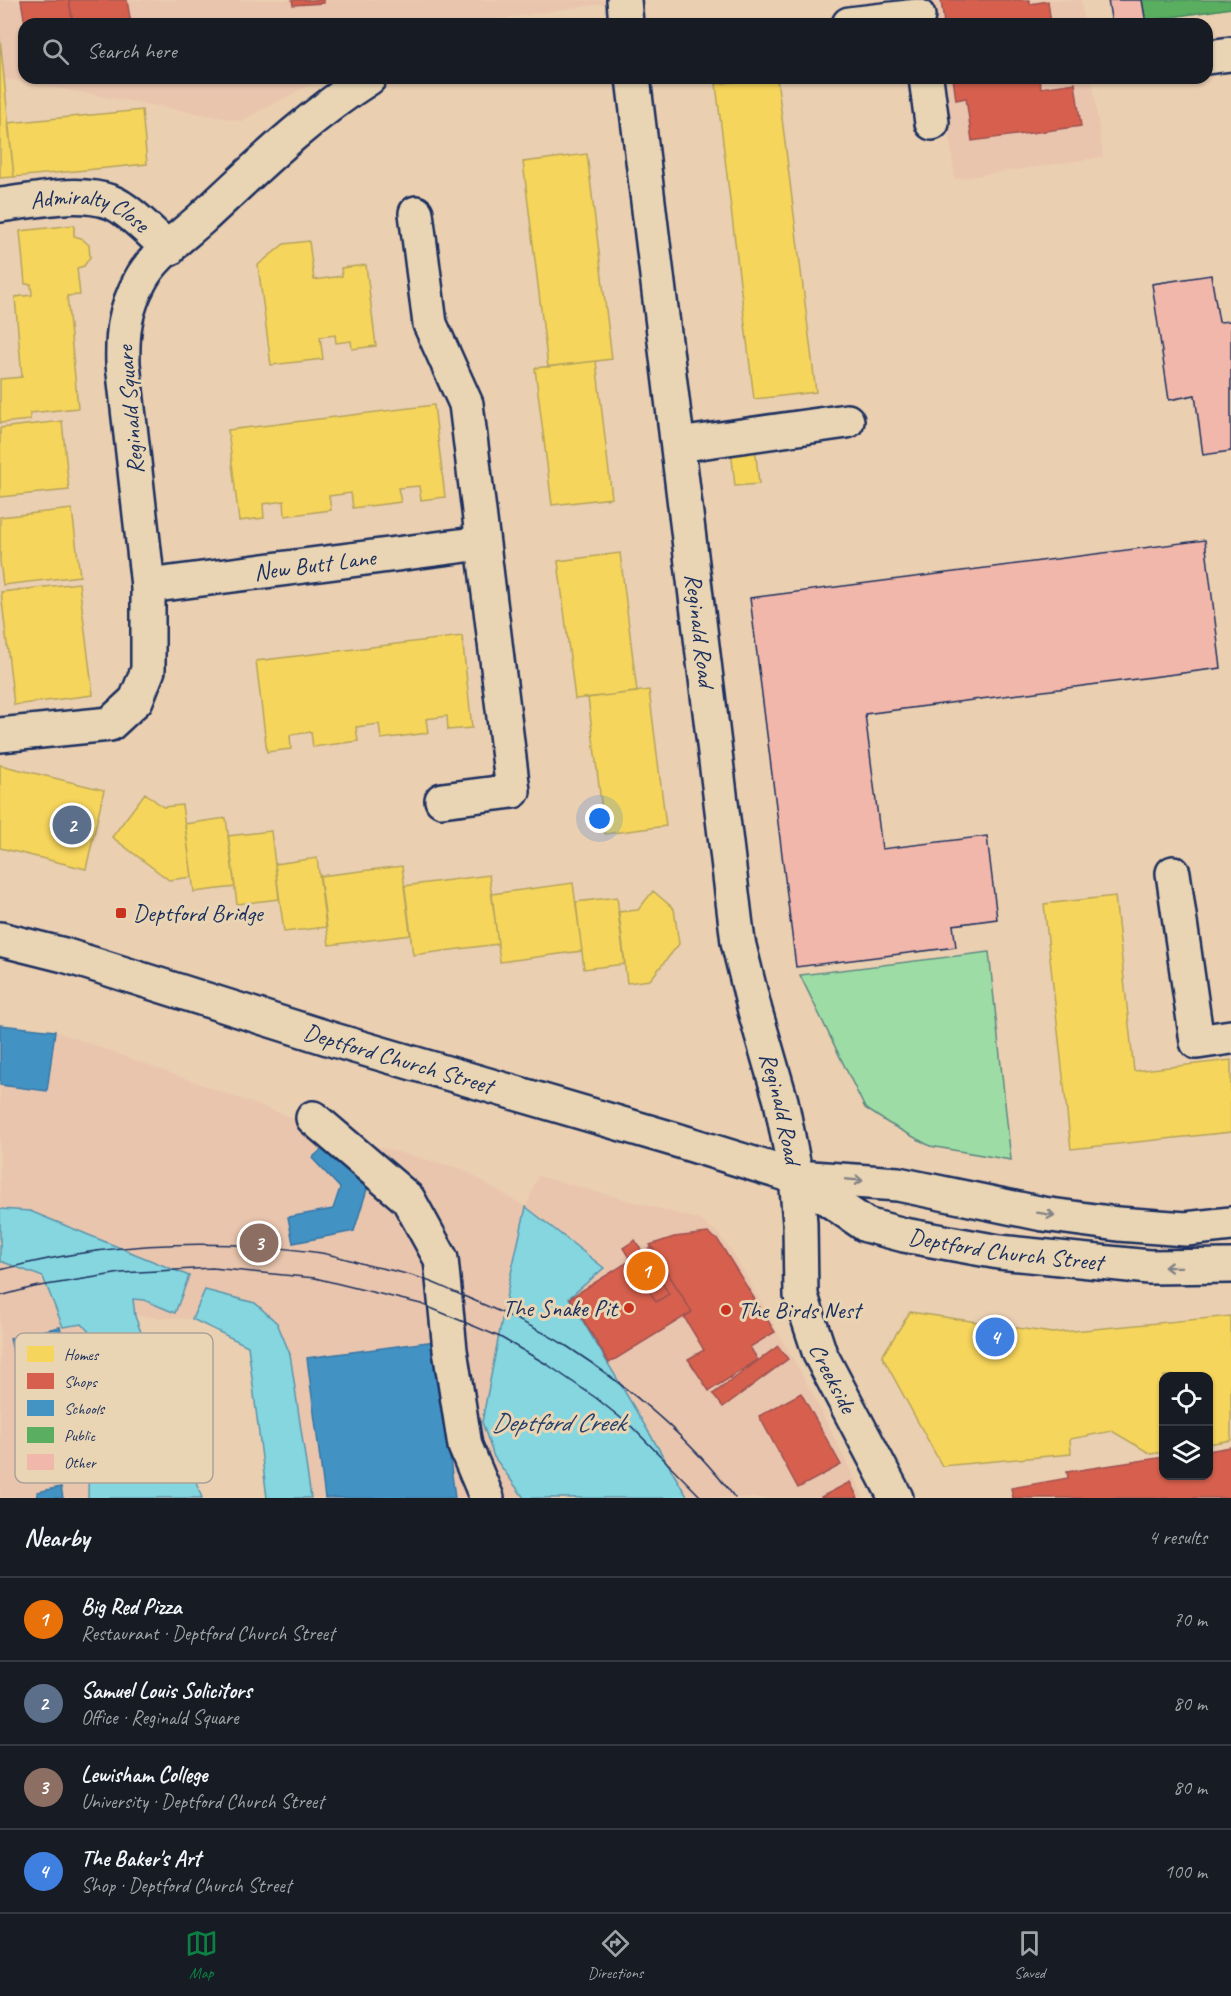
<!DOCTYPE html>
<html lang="en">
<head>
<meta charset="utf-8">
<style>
  :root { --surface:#171b24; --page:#20242c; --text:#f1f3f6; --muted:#9ea1a6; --line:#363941; --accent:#0b8043 }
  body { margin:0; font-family:Caveat,sans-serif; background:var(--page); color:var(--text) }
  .controls { position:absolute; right:18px; bottom:18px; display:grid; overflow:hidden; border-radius:12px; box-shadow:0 2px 4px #0004 }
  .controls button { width:54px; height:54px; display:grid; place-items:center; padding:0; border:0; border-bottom:2px solid var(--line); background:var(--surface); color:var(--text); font:30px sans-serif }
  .you { position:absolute; left:600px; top:819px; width:21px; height:21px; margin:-15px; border:4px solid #fff; border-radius:50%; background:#1a73e8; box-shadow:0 0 0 9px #1a73e833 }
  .badge { display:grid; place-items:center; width:39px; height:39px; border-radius:50%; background:var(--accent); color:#fff; font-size:20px; font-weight:700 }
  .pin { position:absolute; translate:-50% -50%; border:3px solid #fff; box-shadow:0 2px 6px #0006 }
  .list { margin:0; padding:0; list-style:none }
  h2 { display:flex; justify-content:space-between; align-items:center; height:78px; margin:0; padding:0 24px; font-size:26px }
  h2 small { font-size:20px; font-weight:400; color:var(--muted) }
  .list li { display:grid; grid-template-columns:39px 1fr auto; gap:18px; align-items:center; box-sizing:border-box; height:84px; padding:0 24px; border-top:2px solid var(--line) }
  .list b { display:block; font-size:22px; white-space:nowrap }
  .list p { margin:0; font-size:20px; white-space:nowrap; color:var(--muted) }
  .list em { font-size:20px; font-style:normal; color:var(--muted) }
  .icon { flex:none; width:33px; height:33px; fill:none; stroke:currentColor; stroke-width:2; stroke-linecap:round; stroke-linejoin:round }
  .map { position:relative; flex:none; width:1231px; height:1498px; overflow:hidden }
  .search { position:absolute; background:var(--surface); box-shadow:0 2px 4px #0004; left:18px; right:18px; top:18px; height:66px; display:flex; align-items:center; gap:15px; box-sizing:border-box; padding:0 21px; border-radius:18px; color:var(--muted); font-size:22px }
  .sheet { height:414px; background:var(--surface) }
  nav { display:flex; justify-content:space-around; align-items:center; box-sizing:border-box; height:84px; border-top:2px solid var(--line); background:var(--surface); font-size:16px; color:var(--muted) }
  nav a { display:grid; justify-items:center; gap:3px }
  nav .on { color:var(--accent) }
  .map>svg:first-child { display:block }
  .built { fill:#e9c5ad }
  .green { fill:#9ddda5; stroke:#5c8682; stroke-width:1.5 }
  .water { fill:#85d6df; stroke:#5b93ab; stroke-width:1.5 }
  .homes { fill:#f6d55c; stroke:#b4a35d; stroke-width:1.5 }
  .shops { fill:#d6604d; stroke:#9e5152; stroke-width:1.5 }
  .schools { fill:#4393c3; stroke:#3775a5; stroke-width:1.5 }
  .public { fill:#5aae61; stroke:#478860; stroke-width:1.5 }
  .building { fill:#f1b7aa; stroke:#1b2f5e; stroke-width:1.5 }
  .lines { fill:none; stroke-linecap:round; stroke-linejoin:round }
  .minor-casing { stroke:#1b2f5e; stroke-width:38 }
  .major-casing { stroke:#1b2f5e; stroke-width:38 }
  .minor { stroke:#e9d5b3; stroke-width:33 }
  .major { stroke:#e9d5b3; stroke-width:33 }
  .tram { stroke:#1b2f5e; stroke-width:1.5 }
  .oneway { stroke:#828288 }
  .poi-dot { fill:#c8321e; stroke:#e9d5b3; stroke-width:2 }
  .labels { text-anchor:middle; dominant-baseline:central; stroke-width:6; stroke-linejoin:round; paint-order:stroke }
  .street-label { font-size:24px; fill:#1b2f5e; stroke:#e9d5b3 }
  .poi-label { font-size:24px; fill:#1b2f5e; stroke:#e9d5b3; text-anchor:start }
  .water-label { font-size:26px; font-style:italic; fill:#26406b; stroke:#e9d5b3 }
  .key { fill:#e9d5b3; stroke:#aba39a; stroke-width:1.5 }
  .key-label { font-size:16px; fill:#1b2f5e }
</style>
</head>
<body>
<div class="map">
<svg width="1231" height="1498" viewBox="0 0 1231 1498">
  <rect width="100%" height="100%" fill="#ebcfb1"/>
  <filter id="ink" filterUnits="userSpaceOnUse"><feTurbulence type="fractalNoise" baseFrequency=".0167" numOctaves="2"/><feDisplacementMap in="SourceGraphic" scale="12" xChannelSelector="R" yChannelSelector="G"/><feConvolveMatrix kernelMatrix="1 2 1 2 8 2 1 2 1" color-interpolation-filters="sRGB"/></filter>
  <g filter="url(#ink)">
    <!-- built -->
    <path class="built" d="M0,0H629L464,24H24V78H322L241,121L0,78Z
      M931,0H1081L1084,24H934Z
      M942,78H1092L1103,157L955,179Z
      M0,1025L55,1031L356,1141L462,1169L526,1207L538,1176L698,1219L717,1232L733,1253L811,1391L864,1498H688L568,1298L603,1268L526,1207L494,1457L524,1498H311L290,1354L277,1324L135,1316L91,1334L88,1498H0Z"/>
    <!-- green -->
    <path class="green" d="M989,952L1011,1160L930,1146L888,1123L865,1108L800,975Z"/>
    <!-- water -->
    <path class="water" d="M526,1207L604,1268L569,1298L688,1498H524L494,1457L482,1422L510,1278Z
      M0,1209L30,1211L189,1276L175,1313L144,1300L133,1299L135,1316L202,1498H88L91,1334L82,1324L63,1327L43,1277L3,1262H0Z
      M205,1290L255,1303L277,1323L290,1354L311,1498H267L248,1346L192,1319Z"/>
    <!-- homes -->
    <path class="homes" d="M0,38L14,177L0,178Z
      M764,78H777L816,392L754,399L716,84Z
      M142,110L147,164L14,177L8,123Z
      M587,154L612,359L548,367L523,162Z
      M74,225V236L81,238L89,245L90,257L84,266L77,268L80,295L67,296L78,408L30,413V420L0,423V379L22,377L15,297L32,295L31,284H25L20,231Z
      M309,241L314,280L342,276L341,268L366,265L376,346L352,349L351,341L336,343L335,335L320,337L323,359L271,365L258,265L284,244Z
      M596,361L612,498L552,505L535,368Z
      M434,405L445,497L421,500L419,486L398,488L401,502L353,508L351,493L329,496L331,510L285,516L284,501L263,504L264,518L239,521L228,430Z
      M62,421L69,490L0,497V428Z
      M755,446L759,484L735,486L731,449Z
      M72,509L80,576L3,585L0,561V517Z
      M620,553L637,692L575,699L558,561Z
      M79,583L93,695L14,705L1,592Z
      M462,636L472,728L448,730L447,716L426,719L428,733L381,739L379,724L356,727L358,741L313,747L311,732L290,735L291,749L267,752L256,661Z
      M649,690L666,826L605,834L588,698Z
      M0,765L104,790L86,869L0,848Z
      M145,793L163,807L182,805L192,877L169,880L112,837Z
      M226,818L235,887L194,892L185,824Z
      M271,831L279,899L237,904L228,836Z
      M317,858L326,927L284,932L275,864Z
      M402,866L411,935L329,945L320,876Z
      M489,875L498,944L413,955L404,886Z
      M573,883L582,951L500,962L492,894Z
      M653,891L674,909L679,944L650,980L627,983L618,912L638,910Z
      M1115,896L1134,1071L1231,1060V1132L1071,1149L1044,904Z
      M617,897L625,964L584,969L576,902Z
      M910,1312L1052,1333L1231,1316V1440L1208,1444V1376H1164V1452L1151,1454L1112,1431L1070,1439L1071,1454L942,1466L882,1356Z"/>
    <!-- shops -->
    <path class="shops" d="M21,0H69L73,24H25Z
      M69,0H127L131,24H73Z
      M292,0H324V3L293,5Z
      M941,0H1030V4L1048,1L1051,24H944Z
      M953,78H1040L1041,88L1075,83L1081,126L972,141L966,98L956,100Z
      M708,1233L718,1240L775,1332L750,1347L758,1360L709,1391L688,1359L704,1350L684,1317L692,1312L650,1245L674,1237Z
      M635,1240L669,1294L656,1302L623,1248Z
      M652,1247L692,1312L609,1363L570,1298Z
      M778,1346L788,1359L723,1407L713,1394Z
      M801,1393L841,1465L798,1488L759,1416Z
      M1231,1447V1498H1013L1011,1488L1068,1478L1067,1472L1164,1457V1476H1208V1451Z
      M850,1482L858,1498H821V1497Z"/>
    <!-- schools -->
    <path class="schools" d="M0,1025L55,1031L47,1091L0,1085Z
      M331,1141L369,1183L354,1231L293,1243L288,1217L333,1209L340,1188L312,1158Z
      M60,1327L82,1428L33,1438L10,1338Z
      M435,1341L455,1498H325L307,1358Z
      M61,1487L63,1498H38L37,1492Z"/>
    <!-- public -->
    <path class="public" d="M1142,0H1231V8L1146,21Z"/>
    <!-- building -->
    <path class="building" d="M1108,0H1142L1146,24H1112Z
      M1211,275L1219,322L1231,321V451L1203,455L1195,395L1169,400L1152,284Z
      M1205,540L1221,668L865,714L882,849L987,836L997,919L953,925L956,947L796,967L750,598Z"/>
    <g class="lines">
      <defs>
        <g id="minor">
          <path d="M624,0L626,24"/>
          <path d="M849,24L918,16"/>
          <path d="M1207,57L1231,54"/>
          <path id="s1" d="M633,78L738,942L755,1011L781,1101L796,1177L800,1223L801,1296L820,1354L896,1498"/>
          <path d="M926,78L932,123"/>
          <path id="s2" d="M0,205C35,201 77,190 111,202C128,208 154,236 169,249"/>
          <path d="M416,213L430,324L466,404L513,791L442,800"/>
          <path d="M678,445L847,421"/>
          <path id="s3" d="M148,586L482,543"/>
          <path d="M0,735L110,724L136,700L148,670V586L123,364C122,332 125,309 140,281C153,256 181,237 201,219C255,169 307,117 369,78"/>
          <path d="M1173,873L1197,1042L1231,1037"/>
          <path d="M313,1118L408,1199L441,1259L450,1350L465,1446L487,1498"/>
        </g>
        <g id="major">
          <path id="s4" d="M0,939L64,955L334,1040L673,1139L796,1177L866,1225L904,1235L999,1252L1149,1267L1231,1266"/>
          <path d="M796,1177L898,1184L1043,1214L1118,1224L1186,1229L1231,1224"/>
        </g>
      </defs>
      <!-- minor casing -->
      <use href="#minor" class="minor-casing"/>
      <!-- major casing -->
      <use href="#major" class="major-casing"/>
      <!-- minor -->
      <use href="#minor" class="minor"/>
      <!-- major -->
      <use href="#major" class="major"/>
      <!-- tram -->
      <path class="tram" d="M0,1270C102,1243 210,1238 314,1252C332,1254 350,1260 367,1265C385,1269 403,1272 420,1278C436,1283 451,1291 466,1297C501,1312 536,1327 568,1347C628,1386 692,1440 735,1498
        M0,1296L34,1287L121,1273L212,1268L315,1278L421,1304L500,1337L548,1365L596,1398L632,1427L702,1498"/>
    </g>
    <!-- one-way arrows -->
    <defs><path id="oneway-shaft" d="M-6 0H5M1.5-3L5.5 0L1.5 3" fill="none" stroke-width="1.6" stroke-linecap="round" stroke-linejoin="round" transform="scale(1.5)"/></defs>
    <g class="oneway">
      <use href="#oneway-shaft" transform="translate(854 1180) rotate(5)"/>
      <use href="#oneway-shaft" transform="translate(1046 1214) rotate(9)"/>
      <use href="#oneway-shaft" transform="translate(1173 1267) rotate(179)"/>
    </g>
  </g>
  <!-- markers -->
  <g class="poi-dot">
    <rect x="115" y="907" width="12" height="12" rx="3"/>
    <circle cx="629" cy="1308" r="6"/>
    <circle cx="726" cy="1310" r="6"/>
  </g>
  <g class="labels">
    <!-- street labels -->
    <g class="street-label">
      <text stroke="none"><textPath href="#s2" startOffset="93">Admiralty Close</textPath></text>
      <text transform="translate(130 410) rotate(-95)">Reginald Square</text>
      <text stroke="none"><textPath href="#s3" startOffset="168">New Butt Lane</textPath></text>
      <text stroke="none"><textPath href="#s1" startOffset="556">Reginald Road</textPath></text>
      <text stroke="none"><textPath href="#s4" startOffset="416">Deptford Church Street</textPath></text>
      <text stroke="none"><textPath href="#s1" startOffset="1042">Reginald Road</textPath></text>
      <text stroke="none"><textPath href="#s4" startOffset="1058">Deptford Church Street</textPath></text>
      <text stroke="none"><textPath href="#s1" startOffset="1320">Creekside</textPath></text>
    </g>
    <!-- poi labels -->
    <g class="poi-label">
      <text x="133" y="913">Deptford Bridge</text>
      <text x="617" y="1308" text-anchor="end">The Snake Pit</text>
      <text x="738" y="1310">The Birds Nest</text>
    </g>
    <!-- water labels -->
    <g class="water-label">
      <text x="558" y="1422">Deptford Creek</text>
    </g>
  </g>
  <!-- legend -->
  <rect x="15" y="1333" width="198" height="150" rx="9" class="key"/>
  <rect x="27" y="1346" width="27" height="16" fill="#f6d55c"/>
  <rect x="27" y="1373" width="27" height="16" fill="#d6604d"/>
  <rect x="27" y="1400" width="27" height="16" fill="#4393c3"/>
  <rect x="27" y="1427" width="27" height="16" fill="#5aae61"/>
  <rect x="27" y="1454" width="27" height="16" fill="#f1b7aa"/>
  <g class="key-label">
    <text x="64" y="1360">Homes</text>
    <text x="64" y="1387">Shops</text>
    <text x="64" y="1414">Schools</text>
    <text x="64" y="1441">Public</text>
    <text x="64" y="1468">Other</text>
  </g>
</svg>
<div class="controls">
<button><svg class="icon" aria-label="locate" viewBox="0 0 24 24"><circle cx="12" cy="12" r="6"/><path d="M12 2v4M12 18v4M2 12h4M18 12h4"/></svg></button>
<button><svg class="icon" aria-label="layers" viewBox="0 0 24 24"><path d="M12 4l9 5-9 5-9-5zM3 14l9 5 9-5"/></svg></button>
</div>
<div class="you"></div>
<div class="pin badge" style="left:646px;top:1271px;background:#e8710a">1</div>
<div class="pin badge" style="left:72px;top:825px;background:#5c6f8a">2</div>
<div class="pin badge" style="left:259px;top:1243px;background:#8d6e63">3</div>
<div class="pin badge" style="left:995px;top:1337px;background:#3f7fe0">4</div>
<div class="search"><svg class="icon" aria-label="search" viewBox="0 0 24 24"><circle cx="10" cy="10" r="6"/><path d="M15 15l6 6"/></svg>Search here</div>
</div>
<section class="sheet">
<h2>Nearby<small>4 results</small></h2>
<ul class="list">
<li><span class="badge" style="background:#e8710a">1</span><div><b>Big Red Pizza</b><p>Restaurant · Deptford Church Street</p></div><em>70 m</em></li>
<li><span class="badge" style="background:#5c6f8a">2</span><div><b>Samuel Louis Solicitors</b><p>Office · Reginald Square</p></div><em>80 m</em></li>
<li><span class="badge" style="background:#8d6e63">3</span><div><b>Lewisham College</b><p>University · Deptford Church Street</p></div><em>80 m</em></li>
<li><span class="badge" style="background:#3f7fe0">4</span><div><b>The Baker's Art</b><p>Shop · Deptford Church Street</p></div><em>100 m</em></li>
</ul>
</section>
<nav>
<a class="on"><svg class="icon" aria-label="map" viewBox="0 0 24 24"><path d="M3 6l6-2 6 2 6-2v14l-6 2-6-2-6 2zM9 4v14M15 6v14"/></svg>Map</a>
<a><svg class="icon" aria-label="directions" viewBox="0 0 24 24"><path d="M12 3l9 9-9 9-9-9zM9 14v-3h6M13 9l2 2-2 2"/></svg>Directions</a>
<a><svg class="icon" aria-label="saved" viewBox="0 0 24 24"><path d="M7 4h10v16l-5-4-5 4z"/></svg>Saved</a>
</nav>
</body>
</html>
